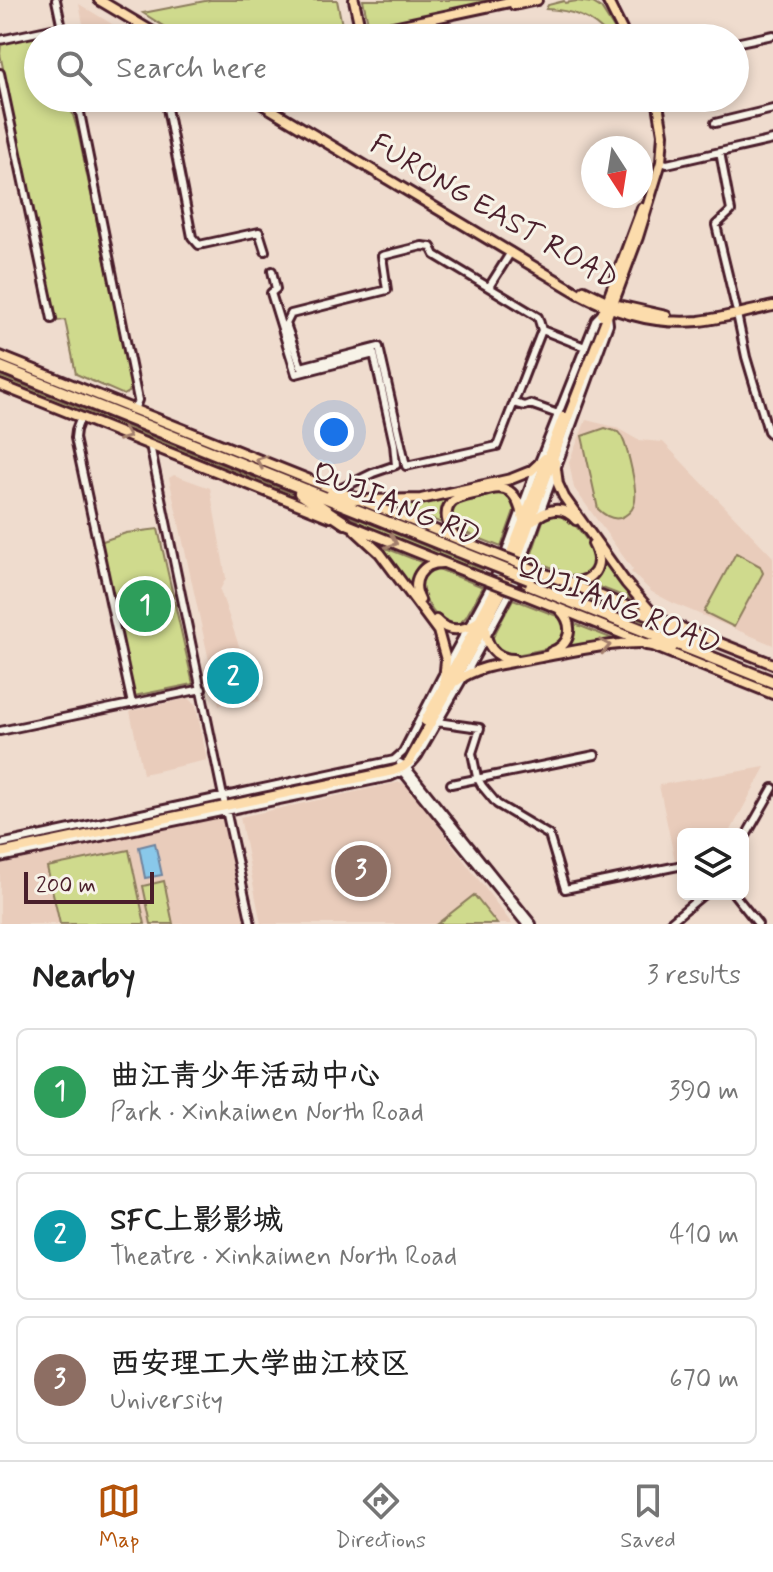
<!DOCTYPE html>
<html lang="en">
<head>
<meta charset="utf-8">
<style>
  :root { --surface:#fff; --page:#f2f2f2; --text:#222; --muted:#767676; --line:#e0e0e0; --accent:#b45309 }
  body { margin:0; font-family:Mynerve,"LXGW WenKai TC",sans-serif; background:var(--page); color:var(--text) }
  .controls { position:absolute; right:24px; bottom:24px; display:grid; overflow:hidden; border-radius:12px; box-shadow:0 4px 12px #0003 }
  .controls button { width:72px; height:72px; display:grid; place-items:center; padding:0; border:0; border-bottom:2px solid var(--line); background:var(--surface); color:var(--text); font:40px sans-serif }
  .compass { position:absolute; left:581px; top:136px; width:72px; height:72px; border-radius:50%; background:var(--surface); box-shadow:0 4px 12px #0003; rotate:168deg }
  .scale { position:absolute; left:24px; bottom:20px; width:130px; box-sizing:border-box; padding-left:8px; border:4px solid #4a1f2b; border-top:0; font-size:22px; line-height:28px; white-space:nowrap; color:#4a1f2b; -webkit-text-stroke:6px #f7f3e8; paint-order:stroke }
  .you { position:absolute; left:334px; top:432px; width:28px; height:28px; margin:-20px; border:6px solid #fff; border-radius:50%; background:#1a73e8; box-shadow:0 0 0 12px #1a73e833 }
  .badge { display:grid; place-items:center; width:52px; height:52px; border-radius:50%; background:var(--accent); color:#fff; font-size:26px; font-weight:700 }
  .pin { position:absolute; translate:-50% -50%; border:4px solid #fff; box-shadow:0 2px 8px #0006 }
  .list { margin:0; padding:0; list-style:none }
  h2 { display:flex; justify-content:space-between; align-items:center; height:104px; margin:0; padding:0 32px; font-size:34px }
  h2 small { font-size:26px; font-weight:400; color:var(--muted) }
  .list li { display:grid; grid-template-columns:52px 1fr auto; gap:24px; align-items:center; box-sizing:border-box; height:128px; margin:0 16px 16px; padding:0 16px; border:2px solid var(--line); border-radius:12px }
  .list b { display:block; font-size:30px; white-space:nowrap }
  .list p { margin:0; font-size:26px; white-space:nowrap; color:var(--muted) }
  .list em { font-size:26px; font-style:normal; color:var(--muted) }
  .icon { flex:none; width:44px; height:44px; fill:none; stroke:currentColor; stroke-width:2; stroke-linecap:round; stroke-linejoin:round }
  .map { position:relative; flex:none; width:773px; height:924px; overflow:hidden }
  .search { position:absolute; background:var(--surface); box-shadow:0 4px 12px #0003; left:24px; right:24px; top:24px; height:88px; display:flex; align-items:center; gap:20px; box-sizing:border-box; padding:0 28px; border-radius:44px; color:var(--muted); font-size:30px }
  .sheet { height:536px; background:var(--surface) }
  nav { display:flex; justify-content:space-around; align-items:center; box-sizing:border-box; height:112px; border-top:2px solid var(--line); background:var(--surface); font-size:22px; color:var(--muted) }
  nav a { display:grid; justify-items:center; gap:4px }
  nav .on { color:var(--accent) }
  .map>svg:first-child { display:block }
  .built { fill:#e9ccbb }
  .green { fill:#cfda8d; stroke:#8c7c5c; stroke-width:2 }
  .water { fill:#89c8ea; stroke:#70849e; stroke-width:2 }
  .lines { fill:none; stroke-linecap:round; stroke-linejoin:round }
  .minor-casing { stroke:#4a1f2b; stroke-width:12 }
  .major-casing { stroke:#4a1f2b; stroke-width:14 }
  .highway-casing { stroke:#4a1f2b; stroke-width:16 }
  .minor { stroke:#f7f3e8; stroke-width:6 }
  .major { stroke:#fcdcac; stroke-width:8 }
  .highway { stroke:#fcdcac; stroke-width:10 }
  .major-bridge-casing { stroke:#4a1f2b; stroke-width:14; stroke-linecap:butt }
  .highway-bridge-casing { stroke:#4a1f2b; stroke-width:16; stroke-linecap:butt }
  .major-bridge { stroke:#fcdcac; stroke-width:8 }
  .highway-bridge { stroke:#fcdcac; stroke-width:10 }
  .oneway { stroke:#a37e6c }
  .labels { text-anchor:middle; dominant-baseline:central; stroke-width:6; stroke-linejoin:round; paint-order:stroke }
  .street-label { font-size:30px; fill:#4a1f2b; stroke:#f7f3e8 }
</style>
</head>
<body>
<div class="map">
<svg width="773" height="924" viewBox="0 0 773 924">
  <rect width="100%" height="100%" fill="#efdcce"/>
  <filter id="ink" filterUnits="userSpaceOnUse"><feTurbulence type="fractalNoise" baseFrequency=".0125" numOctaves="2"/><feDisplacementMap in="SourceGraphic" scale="16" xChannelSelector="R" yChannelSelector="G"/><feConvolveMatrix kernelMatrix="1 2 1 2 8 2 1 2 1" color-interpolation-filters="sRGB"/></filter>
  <g filter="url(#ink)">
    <!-- built -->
    <path class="built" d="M79,4L130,35L131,38H86Z
      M586,420L615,427L638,440L663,442L773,557V645L673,603L652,592L631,572L633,570L574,488L569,462Z
      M174,475L210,488L226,578L220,590L239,646L253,663L260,701L236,706L228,702L219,706L169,478Z
      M189,698L196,705L207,760L143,774L130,711Z
      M765,767L729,834H683V859L675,861L659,785Z
      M400,782L407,785L512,924H261L240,817Z
      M221,816L246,924H0V864Z"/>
    <!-- green -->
    <path class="green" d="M210,0H337L343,30L304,38H182L143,13Z
      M363,0H511L372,27L368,23Z
      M564,1L565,3L577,1L593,3L601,8L615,30L609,37C592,17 571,10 546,9L548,5Z
      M53,33L54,38H38V98H68L78,132L131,385L129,392L124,395L76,374L65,320L57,321L0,54L1,44Z
      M0,360L258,464L332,491L331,493L303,485L0,365Z
      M0,376L289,492L321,511L0,382Z
      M605,428L618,432L622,437C628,450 639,493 634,505C632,511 626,516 620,518C611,520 604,515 598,509L582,436Z
      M497,490L509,495L516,505L501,547L451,527L450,509L454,503Z
      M458,493C448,504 441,509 444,524L390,503Z
      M344,513L482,569L480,573L378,533Z
      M557,513C571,516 593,544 594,558C594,566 590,570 585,575L576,577L530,559L543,521L546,517Z
      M158,529L193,684L134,696L100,542L126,533Z
      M373,543L426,564L415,593Z
      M599,549L638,602L587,582L595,575Z
      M736,553L760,566L763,573L734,627L704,612Z
      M436,568L483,587L466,617L459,624C454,625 451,626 446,624C440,621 436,615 432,610C422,594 411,576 436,568Z
      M529,571L626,609L662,628L527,575Z
      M513,599L562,618L565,632L559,643L550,648L511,656L499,652L492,639Z
      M570,622L621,642L559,652Z
      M129,850L145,924H60L47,867Z
      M164,881L173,924H151L143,886Z
      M474,895L497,924H437Z"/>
    <!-- water -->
    <path class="water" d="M155,843L162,875L145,878L139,847Z"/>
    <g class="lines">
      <defs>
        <path id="minor" d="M56,0L64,38
          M0,40L61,27
          M735,43L773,35
          M0,73L52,319
          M77,98L138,400L134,410
          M165,98L192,237L199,245L259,232L265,251
          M715,123L773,109
          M720,152L731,211L716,225L736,308
          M661,162L667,164L773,140
          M422,246L431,247L435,255L538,317L542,330L497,446L406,466L379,347L301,367L286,324L291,314L387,290L382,256Z
          M272,271L276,289L271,293L296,374L374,354L394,444L396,465L373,473L336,491
          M489,287L511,252
          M737,314L746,357L768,431L773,436
          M542,330L585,347
          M514,403L525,406L530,404L558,414
          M81,417L76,430L75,438L132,704
          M150,445L224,801
          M447,666L488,591L504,557L533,477L596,319L603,312
          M437,722L480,728L472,753L477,777L482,786L497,804L549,835L565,889L683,865
          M0,731L202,689
          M400,763L405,766L532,924
          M402,771L526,924
          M451,784L595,755
          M226,810L251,924
          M743,841L773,788
          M0,844L394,760L403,752L442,676
          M0,858L390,777C402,773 410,767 418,756L469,668L513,587L609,324L608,316
          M734,894L758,924
          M668,924L704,894"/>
        <path id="major" d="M99,0L163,38
          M354,0L362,37
          M607,0L626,38
          M514,5L537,0
          M341,38L519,0
          M252,98L578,293C615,313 656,325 699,321C724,318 749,311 773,306
          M584,290L613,304L666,316
          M602,315L642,208
          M0,356L490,552
          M0,385L330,517
          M555,462L558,484L564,497L626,583L655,616
          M368,500L421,499L511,479L531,471L545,458
          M533,521C546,509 563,504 576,520
          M342,522L479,577
          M355,530L380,553L438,631L446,660L444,681
          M455,536C447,527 442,510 453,501C460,496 470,495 478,493C487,490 500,485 509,491C518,497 521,510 523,520
          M533,569L773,664
          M570,582C594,583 605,566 593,544
          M523,594L773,694
          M420,600C410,581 421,563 442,563
          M436,620C448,633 463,631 477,622
          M485,625C485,644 494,659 514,659
          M551,652C571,645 575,625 560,610
          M457,681C480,664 513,663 541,657C574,651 608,643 642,643
          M425,721L501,579L563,417
          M0,853L393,771L403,767L409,762L478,638L511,575L567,420L610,309L613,304L638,237L661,162L663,134L657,98"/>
        <path id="highway" d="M0,367L486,562
          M300,493L345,523
          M331,495L357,499
          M527,584L773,682
          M659,619L666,627L697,645
          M646,644L672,647"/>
      </defs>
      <!-- minor casing -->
      <use href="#minor" class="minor-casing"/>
      <!-- major casing -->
      <use href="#major" class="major-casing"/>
      <!-- highway casing -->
      <use href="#highway" class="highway-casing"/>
      <!-- minor -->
      <use href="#minor" class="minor"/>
      <!-- major -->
      <use href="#major" class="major"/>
      <!-- highway -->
      <use href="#highway" class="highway"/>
      <defs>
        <path id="major-bridge" d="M490,552L533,569
          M479,577L523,594"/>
        <path id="highway-bridge" d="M486,562L529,579"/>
      </defs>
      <!-- major-bridge casing -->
      <use href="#major-bridge" class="major-bridge-casing"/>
      <!-- highway-bridge casing -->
      <use href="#highway-bridge" class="highway-bridge-casing"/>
      <!-- major-bridge -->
      <use href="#major-bridge" class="major-bridge"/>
      <!-- highway-bridge -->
      <use href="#highway-bridge" class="highway-bridge"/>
    </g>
    <!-- one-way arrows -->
    <defs><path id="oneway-chevron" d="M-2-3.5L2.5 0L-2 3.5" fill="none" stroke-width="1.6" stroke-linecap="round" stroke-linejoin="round" transform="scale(2)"/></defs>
    <g class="oneway">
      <use href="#oneway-chevron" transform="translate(125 435) rotate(22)"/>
      <use href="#oneway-chevron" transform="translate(261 461) rotate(-158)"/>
      <use href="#oneway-chevron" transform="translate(392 542) rotate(22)"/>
      <use href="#oneway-chevron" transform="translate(605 646) rotate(-9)"/>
    </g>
  </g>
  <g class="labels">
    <!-- street labels -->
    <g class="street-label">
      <text transform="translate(494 212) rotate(30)">FURONG EAST ROAD</text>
      <text transform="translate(396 505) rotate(22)">QUJIANG RD</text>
      <text transform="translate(618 606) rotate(22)">QUJIANG ROAD</text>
    </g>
  </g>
</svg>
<div class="controls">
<button><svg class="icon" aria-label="layers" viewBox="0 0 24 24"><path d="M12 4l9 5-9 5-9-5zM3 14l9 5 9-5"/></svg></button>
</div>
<svg class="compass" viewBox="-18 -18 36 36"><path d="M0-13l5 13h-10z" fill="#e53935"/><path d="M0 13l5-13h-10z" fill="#767676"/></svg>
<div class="scale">200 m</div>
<div class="you"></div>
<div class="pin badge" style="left:145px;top:606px;background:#2e9e5b">1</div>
<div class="pin badge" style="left:233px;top:678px;background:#0f9aa8">2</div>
<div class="pin badge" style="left:361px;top:871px;background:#8d6e63">3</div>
<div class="search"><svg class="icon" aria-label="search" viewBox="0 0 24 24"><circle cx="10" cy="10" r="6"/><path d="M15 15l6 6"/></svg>Search here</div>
</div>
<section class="sheet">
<h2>Nearby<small>3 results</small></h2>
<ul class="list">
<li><span class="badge" style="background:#2e9e5b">1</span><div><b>曲江青少年活动中心</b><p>Park · Xinkaimen North Road</p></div><em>390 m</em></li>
<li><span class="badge" style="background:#0f9aa8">2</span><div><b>SFC上影影城</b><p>Theatre · Xinkaimen North Road</p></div><em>410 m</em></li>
<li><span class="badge" style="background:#8d6e63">3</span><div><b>西安理工大学曲江校区</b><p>University</p></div><em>670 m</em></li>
</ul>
</section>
<nav>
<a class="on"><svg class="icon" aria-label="map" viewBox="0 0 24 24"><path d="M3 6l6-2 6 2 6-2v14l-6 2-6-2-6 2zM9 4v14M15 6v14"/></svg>Map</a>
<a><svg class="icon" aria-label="directions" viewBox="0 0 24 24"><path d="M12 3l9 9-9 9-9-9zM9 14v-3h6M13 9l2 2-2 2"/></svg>Directions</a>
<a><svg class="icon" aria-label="saved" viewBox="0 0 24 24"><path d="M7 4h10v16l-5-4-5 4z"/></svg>Saved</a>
</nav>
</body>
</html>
